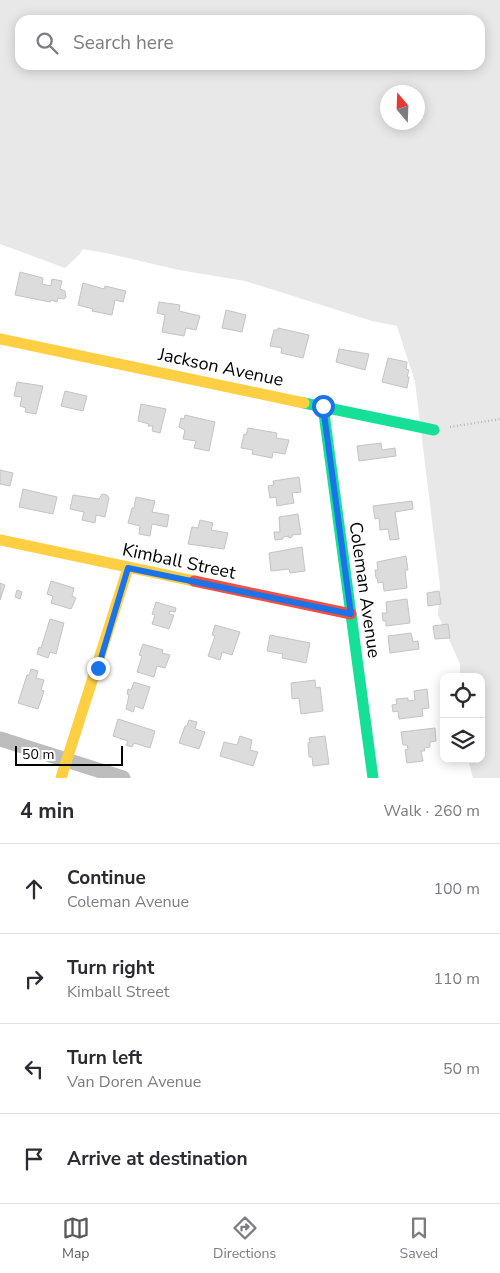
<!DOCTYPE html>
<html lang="en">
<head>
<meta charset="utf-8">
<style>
  :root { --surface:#fff; --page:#f7f7f7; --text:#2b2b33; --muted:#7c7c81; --line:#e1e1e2; --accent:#595959 }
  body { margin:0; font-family:"Nunito Sans",sans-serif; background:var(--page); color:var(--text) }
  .controls { position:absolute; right:15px; bottom:15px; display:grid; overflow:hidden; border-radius:10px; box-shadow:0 2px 12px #0003 }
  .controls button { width:45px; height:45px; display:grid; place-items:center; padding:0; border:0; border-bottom:1px solid var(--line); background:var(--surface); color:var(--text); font:25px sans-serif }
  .compass { position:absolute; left:380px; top:85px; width:45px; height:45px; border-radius:50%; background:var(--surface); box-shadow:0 2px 12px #0003; rotate:341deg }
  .scale { position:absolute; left:15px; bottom:12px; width:108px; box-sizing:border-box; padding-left:5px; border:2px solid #000; border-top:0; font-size:14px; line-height:18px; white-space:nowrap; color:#000; -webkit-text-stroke:4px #fff; paint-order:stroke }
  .stop { position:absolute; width:15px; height:15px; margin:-11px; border:4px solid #1a73e8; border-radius:50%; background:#fff }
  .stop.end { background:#1a73e8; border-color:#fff; box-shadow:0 1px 5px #0008 }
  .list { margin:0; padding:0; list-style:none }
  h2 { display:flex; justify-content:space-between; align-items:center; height:65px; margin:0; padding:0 20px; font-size:21px }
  h2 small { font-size:16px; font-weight:400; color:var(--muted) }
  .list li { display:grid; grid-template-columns:32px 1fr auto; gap:15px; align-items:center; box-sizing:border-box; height:90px; padding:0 20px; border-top:1px solid var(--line) }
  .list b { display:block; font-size:19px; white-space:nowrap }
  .list p { margin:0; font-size:16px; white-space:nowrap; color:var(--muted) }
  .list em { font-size:16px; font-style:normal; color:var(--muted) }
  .icon { flex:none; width:28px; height:28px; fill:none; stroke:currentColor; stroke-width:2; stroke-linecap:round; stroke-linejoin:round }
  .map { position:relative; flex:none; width:500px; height:778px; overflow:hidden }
  .search { position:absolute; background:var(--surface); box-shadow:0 2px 12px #0003; left:15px; right:15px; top:15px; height:55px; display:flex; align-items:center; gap:12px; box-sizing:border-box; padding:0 18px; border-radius:15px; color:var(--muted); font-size:19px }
  .sheet { height:425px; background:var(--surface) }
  nav { display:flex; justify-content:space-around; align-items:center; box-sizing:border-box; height:70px; border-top:1px solid var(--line); background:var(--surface); font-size:14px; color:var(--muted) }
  nav a { display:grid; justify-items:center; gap:2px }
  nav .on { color:var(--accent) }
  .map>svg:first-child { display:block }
  .green { fill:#e8e8e8; fill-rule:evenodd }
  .building { fill:#dcdcdc; stroke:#c4c4c4 }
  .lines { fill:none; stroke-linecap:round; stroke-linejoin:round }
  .path { stroke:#b8b8b8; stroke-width:2.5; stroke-dasharray:1 2.5; stroke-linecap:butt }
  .street { stroke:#bdbdbd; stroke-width:15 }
  .fast { stroke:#16e098; stroke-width:11 }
  .slow { stroke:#ffcf43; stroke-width:11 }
  .jam { stroke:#f24e42; stroke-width:11 }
  .route { stroke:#1a73e8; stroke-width:6 }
  .labels { text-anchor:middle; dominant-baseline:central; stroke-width:4.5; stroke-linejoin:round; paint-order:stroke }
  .street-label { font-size:18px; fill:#000; stroke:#fff }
</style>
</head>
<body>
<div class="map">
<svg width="500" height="778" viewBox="0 0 500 778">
  <rect width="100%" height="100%" fill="#fff"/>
  <!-- green -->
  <path class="green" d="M0,0H500V778H473L468,759H481V677H460V664L438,615L440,586L415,382L397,326L372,321L245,281L179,270L106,253L82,249L80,254L65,268L0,244ZM20,20H480V65H20ZM388,92H418V122H388Z"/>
  <!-- building -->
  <path class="building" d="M20,272L43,278L42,284L51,286L52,279L62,281L60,289L65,291L66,297L64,299L58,298L57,302L51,300L50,302L15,295Z
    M83,283L104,289L105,286L126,291L123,302L115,300L112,315L92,311L93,309L78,305Z
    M159,302L180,305L179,311L200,316L196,330L186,328L184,336L162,332L165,315L157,313Z
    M226,310L246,315L242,332L222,328Z
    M278,328L309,335L303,358L281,353L282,348L270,346L274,330H278Z
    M339,349L369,354L365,370L336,362Z
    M388,358L407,362L406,369L409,370L407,377H409L407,388L382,382Z
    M17,382L43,386L36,414L25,412L26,408L20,406L22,397L14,396Z
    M65,391L87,396L83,411L61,406Z
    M141,404L166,409L160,433L152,431L153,426H148L149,424L138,421Z
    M185,415L215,422L209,451L194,448L196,441L183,439L185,430L179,427L181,418L184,419Z
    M248,428L277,433L276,438L289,440L285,454L273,452L272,458L252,454L253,450L241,448L244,434L246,435Z
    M381,443L382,450L395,448L396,456L359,461L357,446Z
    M0,470L13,473L10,486L0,484Z
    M299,477L301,492L292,493L294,503L277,506L276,497L270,498L268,486L274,485L273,481Z
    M23,489L57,497L53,514L19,507Z
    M102,494L107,495L109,498L105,517L96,515L95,523L82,520L84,512L70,509L73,495L99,499Z
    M136,497L155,501L152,512L169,515L167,527L152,524L150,536L139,534L140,526L128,523L132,508H134Z
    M412,501L413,509L395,512L399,539L390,540L388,529L380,530L379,518L375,519L373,506Z
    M298,514L301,534L292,535V537L289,538V536L283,537V539L275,540L274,532H280L279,517Z
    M200,520L213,523L211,530L228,533L224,549L188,544L192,527L198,528Z
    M302,547L305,571L290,573L289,569L271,571L269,553Z
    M406,556L408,570H405L407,588L384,591L383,582L378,583L377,578H376L375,570H378L377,562Z
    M51,581L74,588L72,596L76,598L71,609L51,603L53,596L47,594Z
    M0,583L5,585L0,600Z
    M17,590L22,592L20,599L15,597Z
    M439,591L441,604L428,606L427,593Z
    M407,599L410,623L386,626V621H383L382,613H387L386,602Z
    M156,602L176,608L175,612L170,611L169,614L174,615L169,629L152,624L155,615L152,614Z
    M50,619L64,623L56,654L50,652L48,658L37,654L39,647L41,648Z
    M448,624L450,638L435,639L433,626Z
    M215,625L240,632L232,655L222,652L220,660L208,656L215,636L212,635Z
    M411,633L413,642L418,641L419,649L390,653L388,636Z
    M270,635L310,643L306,663L282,658L283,654L267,651Z
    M143,644L163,650L162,653L170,655L165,668L157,666L154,677L137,672L142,656L139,655Z
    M31,669L38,671L36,678L44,680L41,690L44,691L38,709L18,703L27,675H29Z
    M315,680L316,688L320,687L323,711L301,714L299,698L292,699L291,683Z
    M134,682L150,687L143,709L135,706L133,712L126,709L129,695L127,694L128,689L131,690Z
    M427,689L429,708L422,709L423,716L399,719L398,711L393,712L392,705L397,704L396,699L408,698V701L415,700L414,691Z
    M118,719L155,731L150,748L134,743L132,747L126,745L128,741L113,736Z
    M189,720L197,722L195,729L205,732L199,749L179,743L185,726H187Z
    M435,728L436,741L430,742V747L424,748L425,751H421L423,761L407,763L405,750L408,749L407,745H403L401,732Z
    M240,736L252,740L250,750L258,752L253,766L220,756L224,742L237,745Z
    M325,736L329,764L313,766L312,757H309L308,743L310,742L309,738Z"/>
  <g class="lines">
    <!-- path -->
    <path class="path" d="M450,427L500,419"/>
    <!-- street -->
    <path class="street" d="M0,739L123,778"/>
    <!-- fast -->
    <path class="fast" d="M304,403L434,430
      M323,406L373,778"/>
    <!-- slow -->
    <path class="slow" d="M0,339L304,403
      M0,540L194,581
      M61,778L128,568"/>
    <!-- jam -->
    <path class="jam" d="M194,581L351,614"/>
  </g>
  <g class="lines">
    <!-- route -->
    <path class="route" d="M98,668L128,568L351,614L323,406"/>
  </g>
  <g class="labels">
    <!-- street labels -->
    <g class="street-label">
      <text transform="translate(221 367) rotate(12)">Jackson Avenue</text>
      <text transform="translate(179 561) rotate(12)">Kimball Street</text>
      <text transform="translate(365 590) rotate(82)">Coleman Avenue</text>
    </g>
  </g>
</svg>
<div class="controls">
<button><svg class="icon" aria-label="locate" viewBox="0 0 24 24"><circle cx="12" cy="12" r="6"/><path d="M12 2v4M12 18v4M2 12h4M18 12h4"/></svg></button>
<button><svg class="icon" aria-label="layers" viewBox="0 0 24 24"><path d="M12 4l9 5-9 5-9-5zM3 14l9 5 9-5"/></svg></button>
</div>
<svg class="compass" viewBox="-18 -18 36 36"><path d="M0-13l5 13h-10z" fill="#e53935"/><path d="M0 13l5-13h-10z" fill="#7c7c81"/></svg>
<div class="scale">50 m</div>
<div class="stop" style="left:323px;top:406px"></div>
<div class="stop end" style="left:98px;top:668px"></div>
<div class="search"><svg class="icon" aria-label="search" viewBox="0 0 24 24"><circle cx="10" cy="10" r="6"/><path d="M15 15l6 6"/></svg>Search here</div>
</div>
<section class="sheet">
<h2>4 min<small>Walk · 260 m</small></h2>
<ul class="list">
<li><svg class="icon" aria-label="ahead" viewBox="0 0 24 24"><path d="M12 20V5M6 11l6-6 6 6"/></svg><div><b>Continue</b><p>Coleman Avenue</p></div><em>100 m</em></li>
<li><svg class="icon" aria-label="right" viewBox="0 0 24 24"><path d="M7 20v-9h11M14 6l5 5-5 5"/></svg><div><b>Turn right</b><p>Kimball Street</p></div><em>110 m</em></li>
<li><svg class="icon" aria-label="left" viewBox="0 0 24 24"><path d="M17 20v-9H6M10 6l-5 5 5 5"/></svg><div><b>Turn left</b><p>Van Doren Avenue</p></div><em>50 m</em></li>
<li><svg class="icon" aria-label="arrive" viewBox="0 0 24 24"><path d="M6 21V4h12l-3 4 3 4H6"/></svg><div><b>Arrive at destination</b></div></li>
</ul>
</section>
<nav>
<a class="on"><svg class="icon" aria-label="map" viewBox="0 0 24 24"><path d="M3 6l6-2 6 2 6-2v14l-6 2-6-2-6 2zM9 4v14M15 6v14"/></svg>Map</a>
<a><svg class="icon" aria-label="directions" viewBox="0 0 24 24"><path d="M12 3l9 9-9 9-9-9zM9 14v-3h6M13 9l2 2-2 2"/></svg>Directions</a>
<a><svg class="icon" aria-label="saved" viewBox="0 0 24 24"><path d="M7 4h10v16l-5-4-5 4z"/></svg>Saved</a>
</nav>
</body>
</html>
